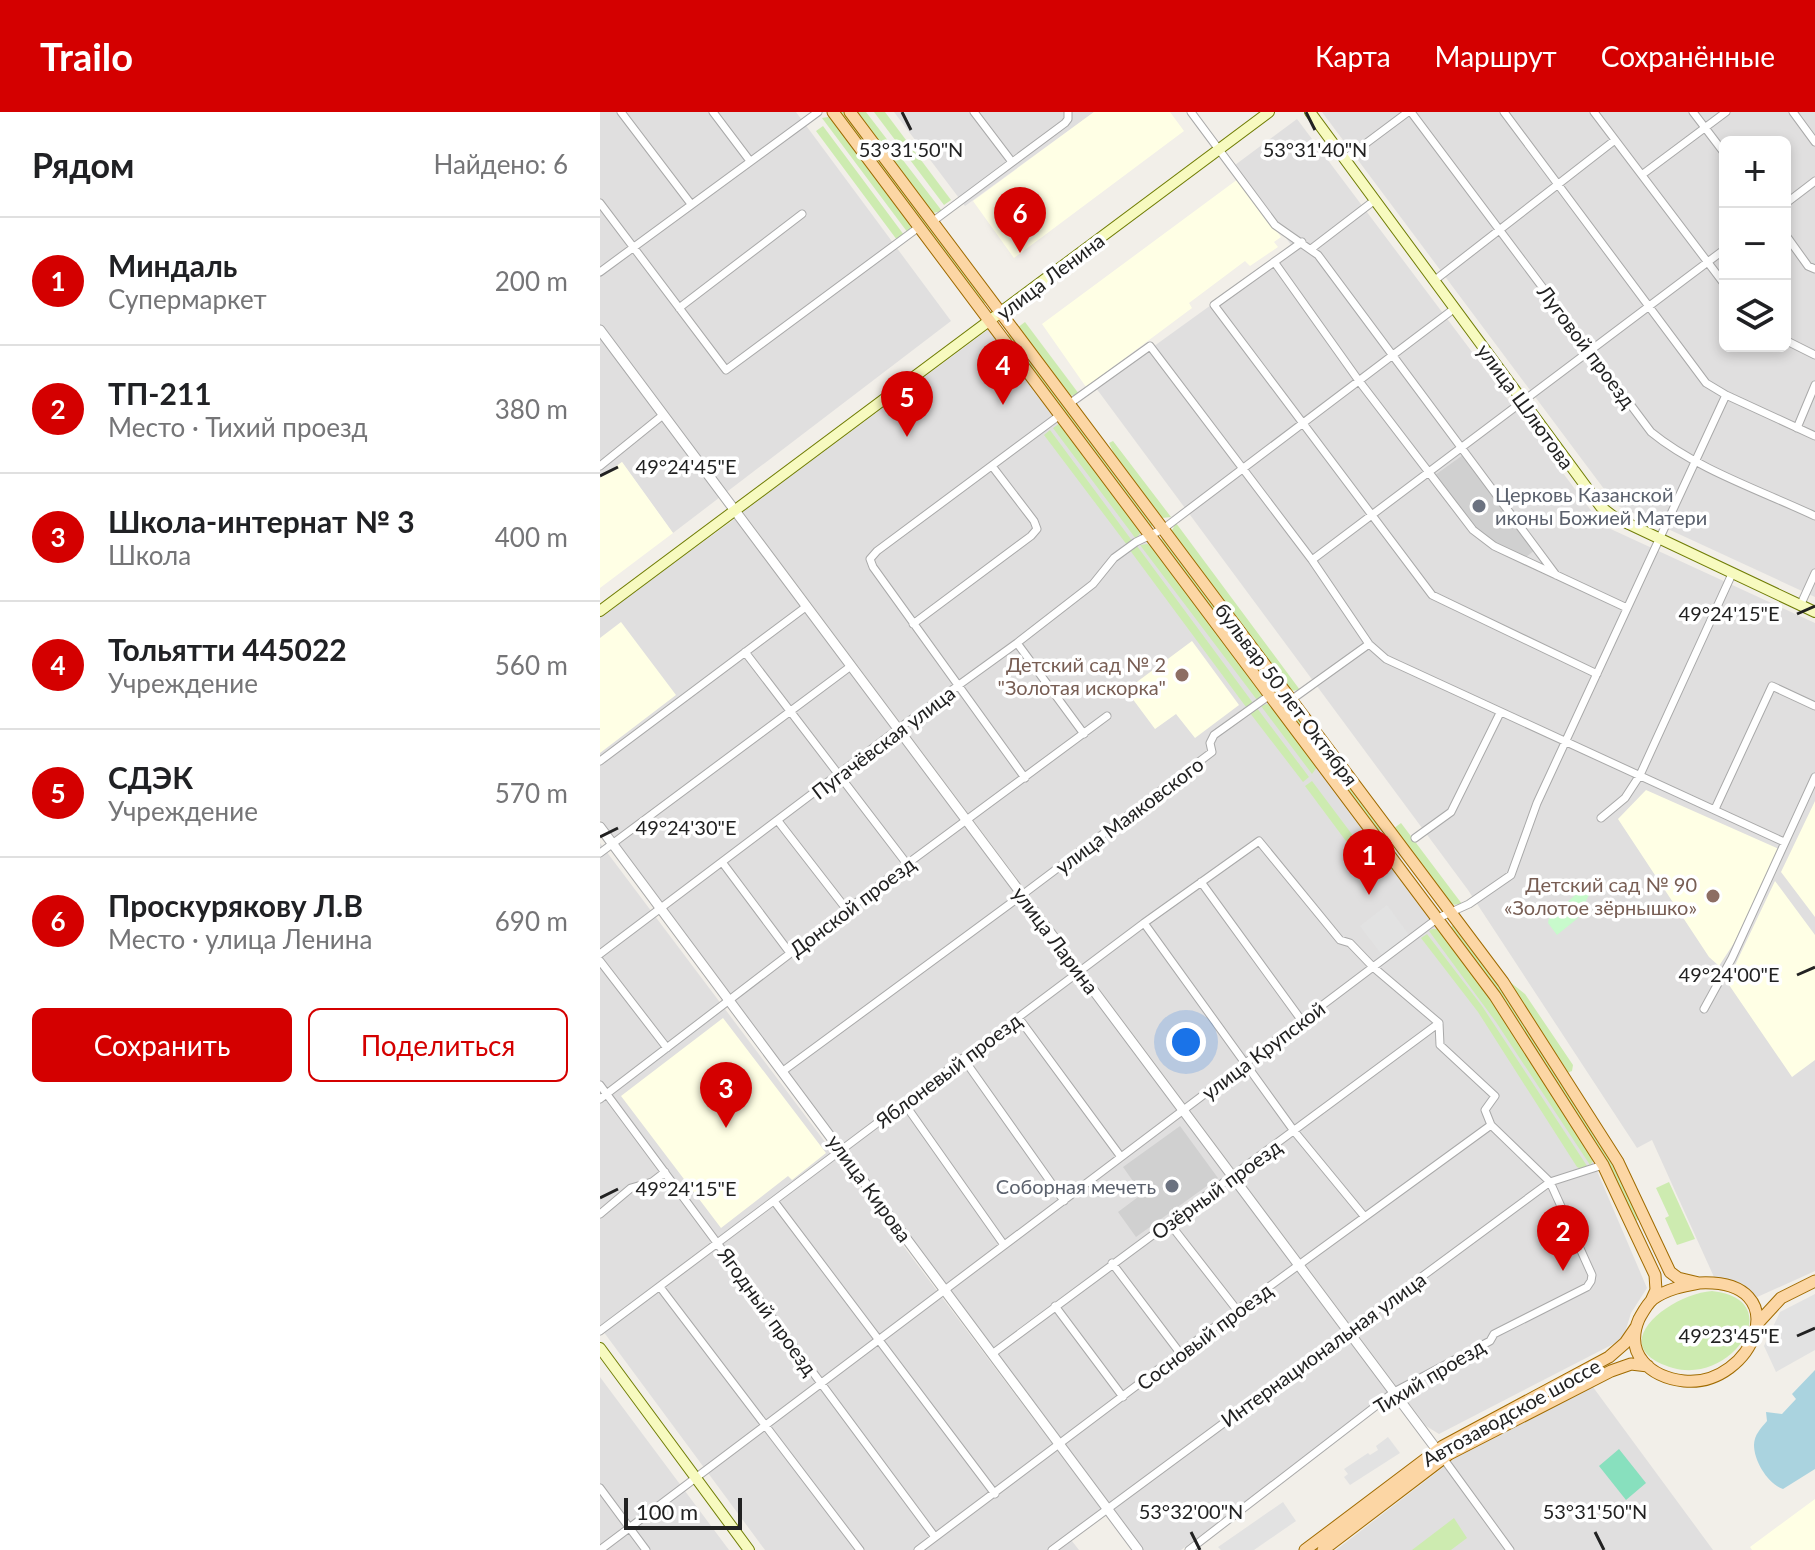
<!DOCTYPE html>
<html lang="ru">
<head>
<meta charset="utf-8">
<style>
  :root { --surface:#fff; --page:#f6f6f6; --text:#202124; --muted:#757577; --line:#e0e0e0; --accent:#d40000 }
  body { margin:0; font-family:Lato,sans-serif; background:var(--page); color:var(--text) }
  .controls { position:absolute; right:24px; top:24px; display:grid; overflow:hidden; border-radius:12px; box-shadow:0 4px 12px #0003 }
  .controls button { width:72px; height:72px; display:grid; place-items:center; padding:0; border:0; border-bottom:2px solid var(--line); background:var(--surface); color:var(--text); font:40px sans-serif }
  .scale { position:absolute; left:24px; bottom:20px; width:118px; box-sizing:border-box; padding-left:8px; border:4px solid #222; border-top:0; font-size:22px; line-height:28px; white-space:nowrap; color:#222; -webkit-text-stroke:6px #fff; paint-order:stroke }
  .you { position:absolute; left:586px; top:930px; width:28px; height:28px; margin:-20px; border:6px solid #fff; border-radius:50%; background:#1a73e8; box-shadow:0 0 0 12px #1a73e833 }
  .badge { display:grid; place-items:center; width:52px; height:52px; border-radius:50%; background:var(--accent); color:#fff; font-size:26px; font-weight:700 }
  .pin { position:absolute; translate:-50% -66px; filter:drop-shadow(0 2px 4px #0008) }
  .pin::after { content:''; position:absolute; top:42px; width:28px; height:24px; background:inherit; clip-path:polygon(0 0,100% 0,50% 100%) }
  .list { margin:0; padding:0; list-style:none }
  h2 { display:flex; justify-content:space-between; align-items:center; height:104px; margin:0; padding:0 32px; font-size:34px }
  h2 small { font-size:26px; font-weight:400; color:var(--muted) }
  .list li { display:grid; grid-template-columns:52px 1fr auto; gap:24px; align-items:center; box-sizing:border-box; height:128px; padding:0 32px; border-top:2px solid var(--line) }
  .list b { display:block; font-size:30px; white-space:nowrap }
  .list p { margin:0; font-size:26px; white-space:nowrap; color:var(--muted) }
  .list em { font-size:26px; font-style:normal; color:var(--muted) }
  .actions { display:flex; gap:16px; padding:24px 32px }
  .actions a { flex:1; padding:18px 0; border:2px solid var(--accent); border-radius:12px; text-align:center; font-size:28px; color:var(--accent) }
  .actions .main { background:var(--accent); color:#fff }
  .icon { flex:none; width:44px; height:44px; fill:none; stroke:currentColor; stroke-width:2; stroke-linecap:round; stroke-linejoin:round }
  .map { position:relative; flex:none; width:1215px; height:1438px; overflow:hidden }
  header { display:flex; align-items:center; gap:48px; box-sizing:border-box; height:112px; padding:0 40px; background:var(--accent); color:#fff }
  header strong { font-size:38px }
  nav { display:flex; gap:44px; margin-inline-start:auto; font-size:28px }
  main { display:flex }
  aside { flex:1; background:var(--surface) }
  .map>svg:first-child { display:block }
  .residential { fill:#e0dfdf; fill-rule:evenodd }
  .education { fill:#ffffe5 }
  .religious { fill:#d0d0d0 }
  .grass { fill:#cdebb0 }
  .park { fill:#c8facc }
  .pitch { fill:#88e0be }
  .parking { fill:#e2e2e2 }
  .water { fill:#aad3df }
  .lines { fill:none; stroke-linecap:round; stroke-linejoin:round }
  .minor-casing { stroke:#a9a9a9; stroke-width:9 }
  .tertiary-casing { stroke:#a9a9a9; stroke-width:11 }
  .secondary-casing { stroke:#707d05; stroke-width:12 }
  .primary-casing { stroke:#a06b00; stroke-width:13 }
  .minor { stroke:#fff; stroke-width:7 }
  .tertiary { stroke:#fff; stroke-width:9 }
  .secondary { stroke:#f7fabf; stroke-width:10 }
  .primary { stroke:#fcd6a4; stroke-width:11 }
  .ticks { fill:none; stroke:#222; stroke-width:3 }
  .worship-dot { fill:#6b7280; stroke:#fff; stroke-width:3 }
  .education-dot { fill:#8d6e63; stroke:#fff; stroke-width:3 }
  .labels { text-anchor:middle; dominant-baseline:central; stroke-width:7; stroke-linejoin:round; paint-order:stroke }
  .street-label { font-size:20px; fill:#222; stroke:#fff }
  .worship-label { font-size:20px; fill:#5b616d; stroke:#fff; text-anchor:start }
  .education-label { font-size:20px; fill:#785e54; stroke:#fff; text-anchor:end }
  .ticks-label { font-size:20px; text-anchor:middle; fill:#222; stroke:#fff; stroke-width:7; stroke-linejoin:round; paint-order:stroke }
</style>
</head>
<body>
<header>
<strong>Trailo</strong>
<nav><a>Карта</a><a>Маршрут</a><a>Сохранённые</a></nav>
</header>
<main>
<aside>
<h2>Рядом<small>Найдено: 6</small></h2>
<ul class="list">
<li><span class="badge">1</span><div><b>Миндаль</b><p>Супермаркет</p></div><em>200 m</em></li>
<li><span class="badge">2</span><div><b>ТП-211</b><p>Место · Тихий проезд</p></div><em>380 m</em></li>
<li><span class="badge">3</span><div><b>Школа-интернат № 3</b><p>Школа</p></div><em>400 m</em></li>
<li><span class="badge">4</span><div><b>Тольятти 445022</b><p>Учреждение</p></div><em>560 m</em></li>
<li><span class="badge">5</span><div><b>СДЭК</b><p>Учреждение</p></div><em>570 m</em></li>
<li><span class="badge">6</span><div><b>Проскурякову Л.В</b><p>Место · улица Ленина</p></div><em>690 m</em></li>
</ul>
<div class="actions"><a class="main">Сохранить</a><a>Поделиться</a></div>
</aside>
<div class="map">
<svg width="1215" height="1438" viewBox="0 0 1215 1438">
  <rect width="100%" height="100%" fill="#f2efe9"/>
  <!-- residential -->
  <path class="residential" d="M0,0H196L351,209L73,421L22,350L0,366Z
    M294,0H494L365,94Z
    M722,0H1215V485L1016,393ZM1125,30H1185V234H1125Z
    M697,7L1002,413L1215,511V1159L1155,1186L1150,1178L1114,1165L1052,1028L1037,1036L868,778L496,276L690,136L691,133L635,53Z
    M389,217L885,876L994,1052L1047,1176L1031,1201L1023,1227L839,1322L826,1314L143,400Z
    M136,406L793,1280L581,1438H542L0,708V505Z
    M0,731L502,1398L468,1424L479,1438H165L0,1215Z
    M0,1265L129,1438H0Z
    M990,1271L1113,1438H736L859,1343Z"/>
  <!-- education -->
  <path class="education" d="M494,0H570L584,19L414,146L373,89Z
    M638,67L681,125L674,130L678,135L650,154L645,149L589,191L592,196L486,275L442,212Z
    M22,350L73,421L0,476V366Z
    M21,510L76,583L0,641V526Z
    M592,529L639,593L595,626L576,602L555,617L526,578Z
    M1046,678L1179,737L1134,831L1119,854L1109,845L1018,707Z
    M1215,689V805L1181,760Z
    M1175,769L1215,823V948L1192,965L1127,870Z
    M123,906L226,1041L192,1068L188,1064L121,1116L21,984Z
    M1215,1387V1438H1152L1150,1435Z"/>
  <!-- religious -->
  <path class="religious" d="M863,343L935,438L926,445L898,432L878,418L835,363Z
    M580,1014L618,1066L536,1125L518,1100L542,1082L523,1055Z"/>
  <!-- grass -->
  <path class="grass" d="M237,0H245L387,189L382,193Z
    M255,0H266L342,99L333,101L328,98Z
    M274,0H285L351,88L344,93Z
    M228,5L233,7L312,113L308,121L222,6Z
    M223,14L304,123L297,128L216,19Z
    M425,210L479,282L470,284L417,216Z
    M410,221L553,413L552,414L550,415L406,225Z
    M460,311L541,420L536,427L453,316Z
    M450,318L533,430L527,433L444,323Z
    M513,329L571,405L562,406L516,346L509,331Z
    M576,411L700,578L690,579L571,420Z
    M563,426L783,716L778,720L560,428Z
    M547,432L552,434L664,583L657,588L540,433Z
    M537,434L653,591L646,595L529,437Z
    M667,592L673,594L717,655L712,662L661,594Z
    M657,596L709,665L703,670L650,601Z
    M712,669L778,757L766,756L705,674Z
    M801,711L862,792L850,793L793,717Z
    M852,813L901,876L1013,1050L1040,1107L1035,1109L851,817Z
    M832,817H838L881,872L994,1048L990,1053L896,910L829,819Z
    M827,822L882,894L987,1054L981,1057L977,1055L878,900L821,826Z
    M910,870L925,882L973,953L972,959L967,961Z
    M1069,1070L1095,1127L1077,1133L1065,1106L1069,1104L1056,1076Z
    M1112,1179C1189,1187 1133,1273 1073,1256C1001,1235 1070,1182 1112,1179Z
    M854,1406L867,1426L851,1438H812Z"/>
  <!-- park -->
  <path class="park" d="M990,770L994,772L978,806L957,823L948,811L949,806Z"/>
  <!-- pitch -->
  <path class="pitch" d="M1019,1337L1046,1371L1026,1388L999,1354Z"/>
  <!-- parking -->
  <path class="parking" d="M787,793L809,823L782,843L760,814Z
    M1215,1182V1238L1176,1260L1164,1234L1180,1200Z
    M788,1325L800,1341L750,1373L744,1365L748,1362L744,1357L768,1341L770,1343L778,1338L776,1334Z
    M683,1390L696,1409L654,1438H621L618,1435Z"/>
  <!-- water -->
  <path class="water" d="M1215,1258V1357L1183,1377C1168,1372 1154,1349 1154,1333C1154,1323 1161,1316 1167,1309L1166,1300L1182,1302L1196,1287L1192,1282Z"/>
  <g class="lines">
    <defs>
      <path id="minor" d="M21,0L91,92
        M113,0L150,49
        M374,0L412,50
        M591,0L675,113L718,143L956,463
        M811,0L1051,320C1096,357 1162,379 1215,404
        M904,0L1106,271L1126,283L1215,324
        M994,0L1125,173
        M1093,0L1125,42
        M1193,0L1215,30
        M745,47L808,0
        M1043,62L1126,0
        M0,91L126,258L319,115
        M1185,92L1215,69
        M332,110L465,11L468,7V0
        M1185,122L1208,154L1215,157
        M702,130L614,193L832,483L997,562
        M711,137L775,88
        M675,151L759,269L873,418L894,434L1027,496
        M0,160L218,0
        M835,168L1015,28
        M79,196L202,102
        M1185,228L1215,243
        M469,292L550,234L712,448L769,532L786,547L1184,730
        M1197,316L1215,273
        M0,354L63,303
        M712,448L1125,137
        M1200,494L1215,461
        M313,512L431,424L437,417L434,409L392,354
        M417,531L484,622
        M145,540L307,752
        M691,588L769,532
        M0,649L207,494
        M425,666L273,455L270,447L277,439L460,303
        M1115,697L1172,574L1215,594
        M1001,706L1025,686L1040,663L1132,462
        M178,709L247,798
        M815,726L851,700L900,601
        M0,741L251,554
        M122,750L190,841
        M601,770L702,909
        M544,811L694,1019L764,1104
        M0,842L298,617L417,531L493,472L514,446L536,430L563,417L855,196
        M0,849L67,936
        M1104,897L1132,846L1215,665
        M418,905L521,1045
        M363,946L464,1089
        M183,959L422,783L612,640L610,631L614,623L670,583
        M0,973L335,1425
        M0,987L307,752L507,604
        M304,991L404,1133
        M174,1089L395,1382
        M0,1102L31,1076L52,1070L65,1060
        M570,1112L637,1198
        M512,1151L580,1241
        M60,1175L260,1438
        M455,1194L523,1285
        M0,1219L544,811L659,729L740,828L750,831L773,855L839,911L840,933L895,984L885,998L891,1013L950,1070L992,1163L991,1169L987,1175L894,1222L890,1229L794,1280L589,1438
        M392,1242L839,911
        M843,1346L910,1438
        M0,1376L46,1438
        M0,1438L838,806L869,792L911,763L937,691L1126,283
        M318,1438L637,1198L891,1013
        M452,1438L950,1070L1003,1053"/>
      <path id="tertiary" d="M0,218L837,1338
        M0,715L538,1438"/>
      <path id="secondary" d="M710,0L1001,395L1014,405L1215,500
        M0,499L669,0
        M0,1236L149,1438"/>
      <path id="primary" d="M233,0L895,884L1003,1053L1055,1163L1056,1178L1051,1189
        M250,0L903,870L1018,1050L1070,1160L1078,1166L1099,1171
        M1099,1171C1199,1166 1153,1276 1084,1269C1050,1265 1024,1242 1039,1207C1043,1200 1047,1192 1053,1187C1067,1177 1083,1174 1099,1171Z
        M1158,1211L1181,1186L1215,1169
        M705,1438L843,1334L1009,1245L1025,1231L1036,1215
        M723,1438L849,1342L1011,1259L1031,1252L1048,1254"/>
    </defs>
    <!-- minor casing -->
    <use href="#minor" class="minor-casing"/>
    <!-- tertiary casing -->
    <use href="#tertiary" class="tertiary-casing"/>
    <!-- secondary casing -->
    <use href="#secondary" class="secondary-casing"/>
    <!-- primary casing -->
    <use href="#primary" class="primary-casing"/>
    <!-- minor -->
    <use href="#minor" class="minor"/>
    <!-- tertiary -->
    <use href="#tertiary" class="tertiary"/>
    <!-- secondary -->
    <use href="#secondary" class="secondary"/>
    <!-- primary -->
    <use href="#primary" class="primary"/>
  </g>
  <!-- ticks -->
  <path class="ticks" d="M302,0L311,18M706,0L715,18M0,364L18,355M1197,502L1215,494M0,725L18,716M1197,863L1215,855M0,1086L18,1077M1197,1224L1215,1216M591,1420L600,1438M995,1420L1004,1438"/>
  <!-- markers -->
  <g class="worship-dot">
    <circle cx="879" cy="394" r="8"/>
    <circle cx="572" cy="1074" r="8"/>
  </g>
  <g class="education-dot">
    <circle cx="582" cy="563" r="8"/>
    <circle cx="1113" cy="784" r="8"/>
  </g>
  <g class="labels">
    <!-- street labels -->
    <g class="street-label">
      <text transform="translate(450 164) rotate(-37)">улица Ленина</text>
      <text transform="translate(987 234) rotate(53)">Луговой проезд</text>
      <text transform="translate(926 294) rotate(54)">улица Шлютова</text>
      <text transform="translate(687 582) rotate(53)">бульвар 50 лет Октября</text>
      <text transform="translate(283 630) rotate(-37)">Пугачёвская улица</text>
      <text transform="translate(529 703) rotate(-37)">улица Маяковского</text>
      <text transform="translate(252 794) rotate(-37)">Донской проезд</text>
      <text transform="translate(456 828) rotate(53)">улица Ларина</text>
      <text transform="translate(663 938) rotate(-37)">улица Крупской</text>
      <text transform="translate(348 958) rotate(-37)">Яблоневый проезд</text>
      <text transform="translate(270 1076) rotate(54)">улица Кирова</text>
      <text transform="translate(616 1077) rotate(-36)">Озёрный проезд</text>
      <text transform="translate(168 1199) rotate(54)">Ягодный проезд</text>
      <text transform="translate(604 1224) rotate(-37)">Сосновый проезд</text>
      <text transform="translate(723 1237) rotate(-36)">Интернациональная улица</text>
      <text transform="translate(829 1264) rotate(-31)">Тихий проезд</text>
      <text transform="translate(911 1300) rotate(-29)">Автозаводское шоссе</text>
    </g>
    <!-- worship labels -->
    <g class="worship-label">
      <text x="895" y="382">Церковь Казанской<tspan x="895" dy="23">иконы Божией Матери</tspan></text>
      <text x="556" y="1074" text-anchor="end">Cоборная мечеть</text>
    </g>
    <!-- education labels -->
    <g class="education-label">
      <text x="566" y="552">Детский сад № 2<tspan x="566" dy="23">"Золотая искорка"</tspan></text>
      <text x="1097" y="772">Детский сад № 90<tspan x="1097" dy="23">«Золотое зёрнышко»</tspan></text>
    </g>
  </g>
  <g class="ticks-label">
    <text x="311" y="45">53°31'50"N</text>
    <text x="715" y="45">53°31'40"N</text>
    <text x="86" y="362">49°24'45"E</text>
    <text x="1129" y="509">49°24'15"E</text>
    <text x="86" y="723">49°24'30"E</text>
    <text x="1129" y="870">49°24'00"E</text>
    <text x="86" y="1084">49°24'15"E</text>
    <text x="1129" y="1231">49°23'45"E</text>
    <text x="591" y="1407">53°32'00"N</text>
    <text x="995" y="1407">53°31'50"N</text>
  </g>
</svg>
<div class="controls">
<button>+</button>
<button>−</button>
<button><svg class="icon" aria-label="layers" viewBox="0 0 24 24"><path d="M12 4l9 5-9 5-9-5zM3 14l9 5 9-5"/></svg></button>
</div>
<div class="scale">100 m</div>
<div class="you"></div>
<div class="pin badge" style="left:769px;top:783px">1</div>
<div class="pin badge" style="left:963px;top:1159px">2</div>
<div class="pin badge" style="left:126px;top:1016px">3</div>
<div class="pin badge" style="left:403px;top:293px">4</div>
<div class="pin badge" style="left:307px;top:325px">5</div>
<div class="pin badge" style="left:420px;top:141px">6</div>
</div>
</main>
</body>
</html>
